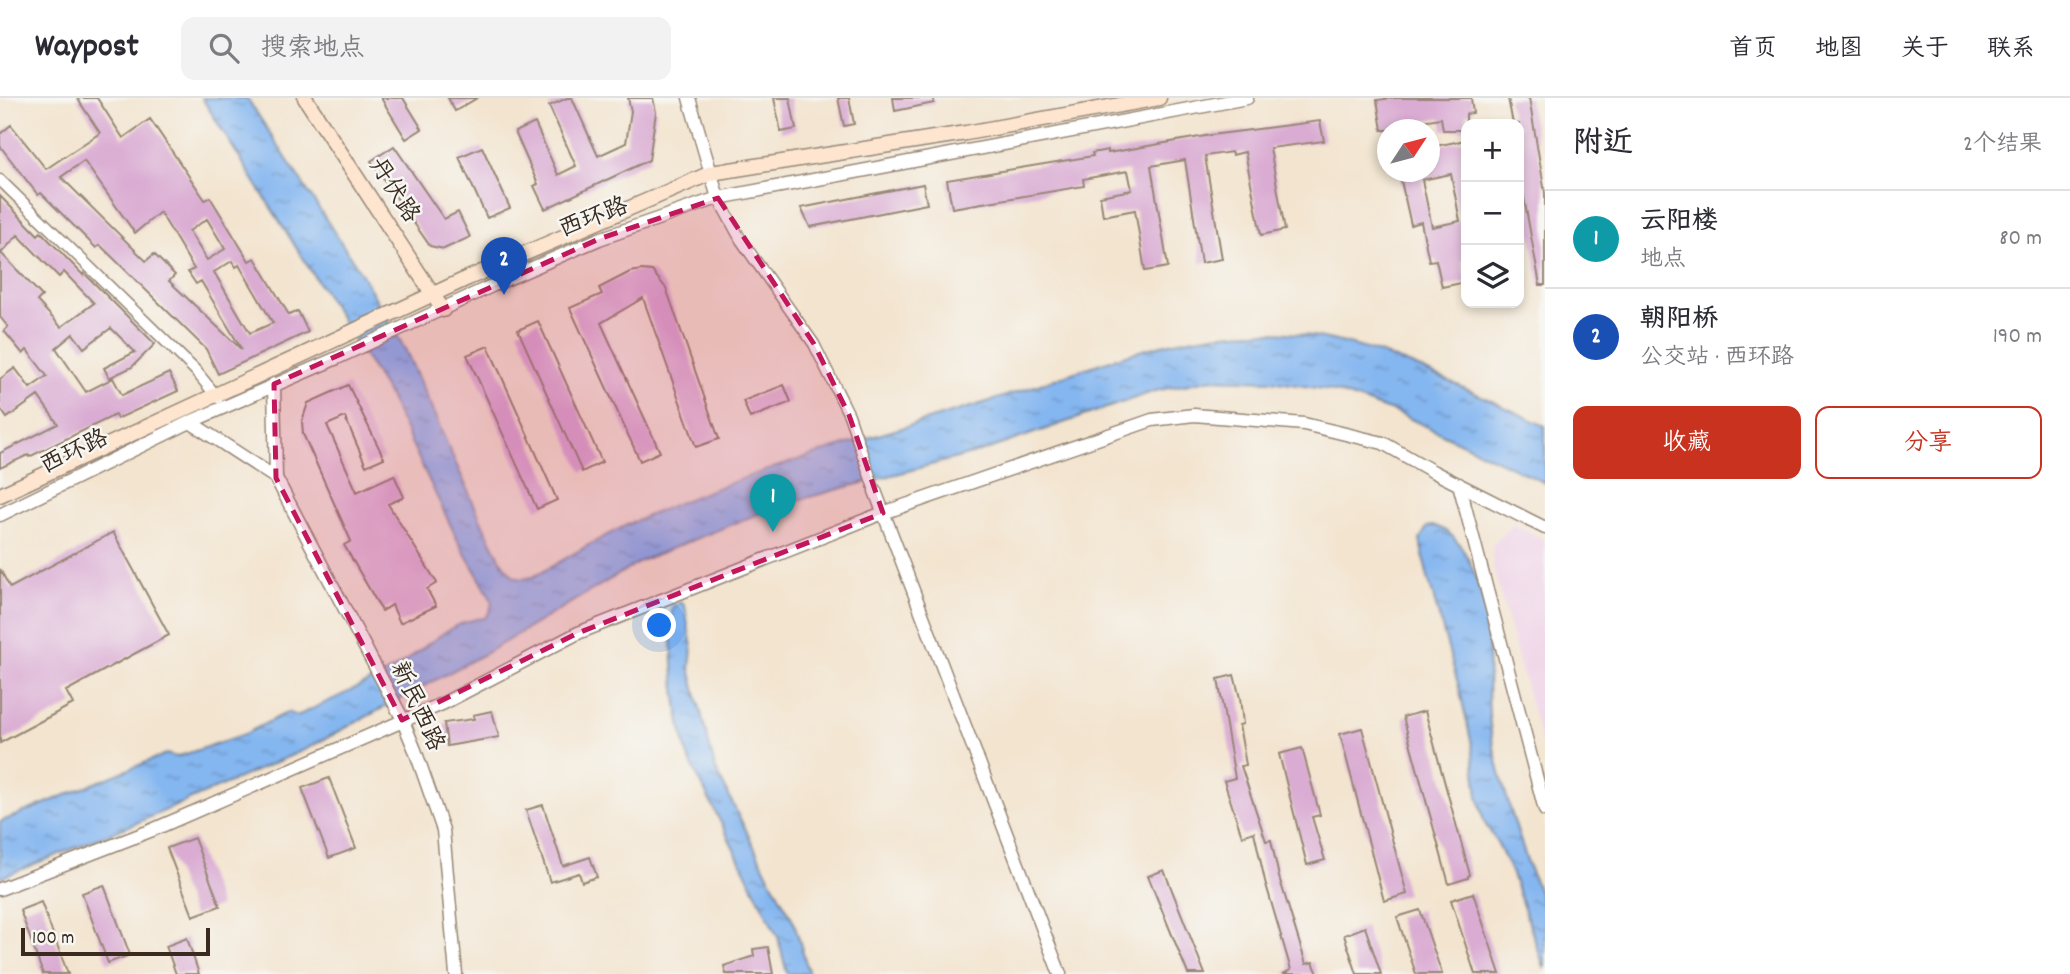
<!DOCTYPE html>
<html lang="zh">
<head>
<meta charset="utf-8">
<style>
  :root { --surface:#fff; --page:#f2f2f3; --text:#2b2b33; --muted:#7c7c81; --line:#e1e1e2; --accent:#c8321e }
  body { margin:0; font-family:Dekko,"LXGW WenKai TC",sans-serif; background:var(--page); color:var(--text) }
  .controls { position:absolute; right:21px; top:21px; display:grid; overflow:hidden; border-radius:14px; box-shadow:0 4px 10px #0003 }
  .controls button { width:63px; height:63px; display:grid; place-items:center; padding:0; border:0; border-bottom:2px solid var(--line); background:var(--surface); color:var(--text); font:35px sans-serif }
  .compass { position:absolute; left:1377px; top:21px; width:63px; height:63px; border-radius:50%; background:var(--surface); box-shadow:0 4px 10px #0003; rotate:54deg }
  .scale { position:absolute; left:21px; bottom:18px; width:189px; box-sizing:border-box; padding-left:7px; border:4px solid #3b2a1e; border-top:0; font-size:19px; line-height:24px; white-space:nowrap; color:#3b2a1e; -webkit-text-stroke:5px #f6f6f2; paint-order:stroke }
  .you { position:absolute; left:660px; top:528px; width:24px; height:24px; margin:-18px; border:5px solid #fff; border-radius:50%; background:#1a73e8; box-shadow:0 0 0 10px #1a73e833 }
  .badge { display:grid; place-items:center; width:46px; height:46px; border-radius:50%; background:var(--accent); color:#fff; font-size:23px; font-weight:700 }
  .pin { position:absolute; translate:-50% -58px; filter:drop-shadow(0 2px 4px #0008) }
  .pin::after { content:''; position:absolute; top:37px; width:24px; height:21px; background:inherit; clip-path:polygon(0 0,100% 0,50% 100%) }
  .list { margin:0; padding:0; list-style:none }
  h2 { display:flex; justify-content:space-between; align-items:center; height:91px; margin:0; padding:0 28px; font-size:30px }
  h2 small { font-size:23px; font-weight:400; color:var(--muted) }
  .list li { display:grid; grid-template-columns:46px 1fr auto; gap:21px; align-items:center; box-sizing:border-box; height:98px; padding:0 28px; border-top:2px solid var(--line) }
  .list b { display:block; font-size:26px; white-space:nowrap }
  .list p { margin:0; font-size:23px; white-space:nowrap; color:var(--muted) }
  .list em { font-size:23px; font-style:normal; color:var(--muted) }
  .actions { display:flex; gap:14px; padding:21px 28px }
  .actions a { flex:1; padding:16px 0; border:2px solid var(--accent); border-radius:14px; text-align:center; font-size:24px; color:var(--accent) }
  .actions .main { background:var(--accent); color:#fff }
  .icon { flex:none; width:38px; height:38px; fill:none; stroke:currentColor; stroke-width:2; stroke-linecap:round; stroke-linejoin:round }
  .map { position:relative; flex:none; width:1545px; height:876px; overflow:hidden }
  header { display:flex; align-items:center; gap:42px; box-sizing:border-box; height:98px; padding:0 35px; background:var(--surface); border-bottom:2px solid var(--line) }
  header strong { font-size:33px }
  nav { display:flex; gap:38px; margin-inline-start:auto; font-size:24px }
  .search { width:490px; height:63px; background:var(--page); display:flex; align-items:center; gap:18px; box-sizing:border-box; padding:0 24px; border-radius:14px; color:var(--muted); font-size:26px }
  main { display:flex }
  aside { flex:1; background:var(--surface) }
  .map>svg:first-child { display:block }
  .built { fill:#efd0e7 }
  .water { fill:url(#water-ripples); stroke:#607087; stroke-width:2 }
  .building { fill:#daacd3; fill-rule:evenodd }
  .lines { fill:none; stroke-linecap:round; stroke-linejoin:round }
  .minor-casing { stroke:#978776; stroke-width:13 }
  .tertiary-casing { stroke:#978776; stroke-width:15 }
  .secondary-casing { stroke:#978776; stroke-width:17 }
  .minor { stroke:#fff; stroke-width:10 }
  .tertiary { stroke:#fff; stroke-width:12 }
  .secondary { stroke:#fde5d0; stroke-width:14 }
  .marked { fill:#c2185b; fill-opacity:0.2; stroke:#c2185b; stroke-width:5; stroke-dasharray:14 9; stroke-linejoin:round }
  .labels { text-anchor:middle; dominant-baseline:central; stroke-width:5; stroke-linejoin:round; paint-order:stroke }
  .street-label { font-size:24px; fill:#3b2a1e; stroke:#f6f6f2 }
</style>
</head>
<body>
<header>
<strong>Waypost</strong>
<div class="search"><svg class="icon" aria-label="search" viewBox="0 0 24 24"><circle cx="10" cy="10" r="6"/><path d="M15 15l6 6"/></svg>搜索地点</div>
<nav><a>首页</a><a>地图</a><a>关于</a><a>联系</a></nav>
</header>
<main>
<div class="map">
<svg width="1545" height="876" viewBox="0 0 1545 876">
  <defs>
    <pattern id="water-ripples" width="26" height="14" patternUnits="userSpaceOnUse" patternTransform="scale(1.75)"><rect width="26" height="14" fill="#84b6f0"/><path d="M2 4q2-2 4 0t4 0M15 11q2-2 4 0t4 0" fill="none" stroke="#6d94c2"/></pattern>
  </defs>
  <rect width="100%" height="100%" fill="#f6f6f2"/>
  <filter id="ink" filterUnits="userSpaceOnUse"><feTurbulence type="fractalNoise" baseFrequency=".0143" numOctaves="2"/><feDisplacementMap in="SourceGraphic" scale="14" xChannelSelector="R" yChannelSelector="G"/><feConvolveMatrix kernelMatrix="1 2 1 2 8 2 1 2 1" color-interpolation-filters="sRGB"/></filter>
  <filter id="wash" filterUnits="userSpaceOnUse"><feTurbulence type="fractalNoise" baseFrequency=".00686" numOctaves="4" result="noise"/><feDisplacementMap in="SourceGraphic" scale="28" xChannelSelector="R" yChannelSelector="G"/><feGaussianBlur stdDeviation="1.57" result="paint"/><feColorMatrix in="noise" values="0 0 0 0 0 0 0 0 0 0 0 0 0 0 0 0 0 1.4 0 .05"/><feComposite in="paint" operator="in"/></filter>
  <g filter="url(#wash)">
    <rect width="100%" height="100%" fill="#f3e4cf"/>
    <!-- built -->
    <path class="built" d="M1513,427L1545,442V658L1493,469L1492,448Z"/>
    <!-- water -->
    <path class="water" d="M202,0H247L361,175L406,253L484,429L503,466L513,478L521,481L533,479C564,462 595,442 627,427C744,373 868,341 990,303C1089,272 1191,222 1298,236C1386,247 1466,292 1545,328V385L1398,315L1330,292L1271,283L1212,281L1155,293L983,353L783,406L643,462L488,554L306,651L134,726L0,780V724L166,656L177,659L245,636L288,614L297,618C330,602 364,588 395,570C425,552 449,522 485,520L490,513L492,504L488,495L459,445L387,294Z
      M1433,428C1460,432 1475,474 1482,498C1495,544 1483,593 1492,640C1500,682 1514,723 1527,763C1533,780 1543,800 1545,819C1545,836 1545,854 1545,872L1512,776L1497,744L1484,724L1478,698L1472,647L1459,589L1427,476L1420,442L1427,429Z
      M681,504L685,508L692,549L690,571L715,670L769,779L794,824L809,876H787L778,839L688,659C674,611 671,558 672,509Z"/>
    <g id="blocks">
      <!-- building -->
      <path class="building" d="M77,0H97L123,40L150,21L205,102L210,99L249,163L255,160L289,217L298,213L308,234L218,276L206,251L100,147L96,150L41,95L38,97L0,48V36L11,27L46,71L100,35ZM84,63L135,135L160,114L194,171L188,174L196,186L201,183L242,252L169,183L175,177L154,156L146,163L61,79ZM207,121L225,151L207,162L189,133ZM232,163L236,169L239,167L273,225L250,235L214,174Z
        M381,0H403L422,31L406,41Z
        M448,0H477L455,13Z
        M567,0H572L598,58L626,45L631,13L628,0H653L656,14L649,62L545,111L534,88L538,86L515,34L535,25L558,77L576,68L549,8Z
        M774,0H790L796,31L781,34Z
        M838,0H849L854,26L844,28Z
        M893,0H934V5L895,13Z
        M1393,0H1471L1473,15L1466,16V32H1443L1441,20L1421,23L1423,32H1382L1377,2Z
        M1508,0H1529L1545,95V187H1540L1519,73V26H1513Z
        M1320,23L1324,43L1270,50L1285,132L1261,137L1245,54L1232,57L1231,54L1205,58L1222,161L1201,165L1185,62L1151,68L1168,169L1145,173L1135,112L1103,118L1100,98L1132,92L1128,73L1083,81L1084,88L952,110L947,82L1093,58L1092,55L1108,52V55L1211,37Z
        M1466,42V162L1462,163L1466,184L1442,189L1436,162L1429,163L1421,124L1411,127L1399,74H1430V49ZM1451,76L1460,123L1432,129L1422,82Z
        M394,48L444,121L458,114L470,139L444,151L430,148L371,63Z
        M482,49L510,110L487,120L459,59Z
        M923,86L927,106L810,129L801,110Z
        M0,98L38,137L41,134L83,177L84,175L155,246L132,269L109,280L104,270L135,254L111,230L84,250L73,236L56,250L86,294L113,280L122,297L169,275L178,293L117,321L115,317L29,359L28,357L0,370V355L58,326L38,298L7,320L0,310V281L15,270L30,290L47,278L27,252L23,256L4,233L8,229L0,219ZM18,137L59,179L64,174L94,205L61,229L37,203L42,198L1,155Z
        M642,172L652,173L666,190L719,341L696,349L643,200L601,225L660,354L640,363L570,210L602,196L599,190L630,174Z
        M538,223L602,364L582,374L518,232Z
        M488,248L557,402L537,411L467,257Z
        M348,287L384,360L366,368L345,319L327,327L357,394L394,377L404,399L388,406L437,485L427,491L436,508L400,525L392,507L382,513L344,447L351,443L303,336L302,323L308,305Z
        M784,287L791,304L750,320L743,303Z
        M113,434L169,537L66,593L73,606L0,645V471L10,490Z
        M1234,577L1240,600L1243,626L1239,627L1246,667L1241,668L1266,743L1271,742L1279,779L1306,866L1313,864L1318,876H1283L1291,872L1265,783L1254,734L1242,738L1224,683L1235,680L1218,581Z
        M492,613L499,639L447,648L444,625L474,621L473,617Z
        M1425,613L1470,777L1468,778V780L1449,786L1403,619Z
        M1362,630L1407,796L1384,803L1340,636Z
        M1302,650L1320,717L1312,719L1325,762L1307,767L1279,656Z
        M329,680L356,750L329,760L302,690Z
        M543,707L563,768L590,759L597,779L582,784L579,775L550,784L526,712Z
        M194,740L220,808L193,818L167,750Z
        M1164,772L1205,876H1188L1148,778Z
        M104,787L130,857L108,865L82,795Z
        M1473,795L1500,876H1475L1451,802Z
        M41,804L68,876H43L20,812Z
        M1420,812L1442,876H1416L1397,819Z
        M1365,829L1381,876H1357L1344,837Z
        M187,840L199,876H176L166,848Z
        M768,849L773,876H726L724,868L754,858L753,851Z"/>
    </g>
  </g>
  <g filter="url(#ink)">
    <use href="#blocks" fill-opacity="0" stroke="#978776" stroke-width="2"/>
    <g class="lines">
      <defs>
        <path id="minor" d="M0,82L195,272L218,300
          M718,100L741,142L814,246L849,317L875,393"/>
        <path id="tertiary" d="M689,0L718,100
          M274,286L276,380L400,616L415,652L443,732L456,876
          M190,324L276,380
          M1459,386L1545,712
          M875,393L1060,876
          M0,417L190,324L337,260L498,185L599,141L718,100L1247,0
          M0,791L150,733L444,605L578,535L883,415L1152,322L1194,317L1304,326L1383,345L1434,374L1545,430"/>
        <path id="secondary" d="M305,0L443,212
          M0,397L468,180L711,75L966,35L1159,0"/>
      </defs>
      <!-- minor casing -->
      <use href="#minor" class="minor-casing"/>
      <!-- tertiary casing -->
      <use href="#tertiary" class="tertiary-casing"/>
      <!-- secondary casing -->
      <use href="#secondary" class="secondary-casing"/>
      <!-- minor -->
      <use href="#minor" class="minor"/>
      <!-- tertiary -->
      <use href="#tertiary" class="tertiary"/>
      <!-- secondary -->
      <use href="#secondary" class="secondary"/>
    </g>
  </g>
  <!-- marked area -->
  <path class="marked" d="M718,100L814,246L849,317L883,415L578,535L402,622L276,380L274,286L599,141Z"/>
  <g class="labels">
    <!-- street labels -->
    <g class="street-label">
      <text transform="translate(393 93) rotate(57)">丹伏路</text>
      <text transform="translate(594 121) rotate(-21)">西环路</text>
      <text transform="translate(75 355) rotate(-26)">西环路</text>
      <text transform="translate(416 609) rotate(65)">新民西路</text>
    </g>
  </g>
</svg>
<div class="controls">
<button>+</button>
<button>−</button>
<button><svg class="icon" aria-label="layers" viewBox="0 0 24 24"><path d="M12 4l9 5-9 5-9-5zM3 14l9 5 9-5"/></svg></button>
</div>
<svg class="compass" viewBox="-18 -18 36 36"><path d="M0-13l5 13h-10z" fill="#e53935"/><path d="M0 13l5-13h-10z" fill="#7c7c81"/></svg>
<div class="scale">100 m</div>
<div class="you"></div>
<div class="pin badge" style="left:773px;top:434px;background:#0f9aa8">1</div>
<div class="pin badge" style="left:504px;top:197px;background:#1a4fb4">2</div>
</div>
<aside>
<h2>附近<small>2个结果</small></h2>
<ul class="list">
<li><span class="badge" style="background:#0f9aa8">1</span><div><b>云阳楼</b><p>地点</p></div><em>80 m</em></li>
<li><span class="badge" style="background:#1a4fb4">2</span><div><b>朝阳桥</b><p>公交站 · 西环路</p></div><em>190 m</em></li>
</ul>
<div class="actions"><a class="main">收藏</a><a>分享</a></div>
</aside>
</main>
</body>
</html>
